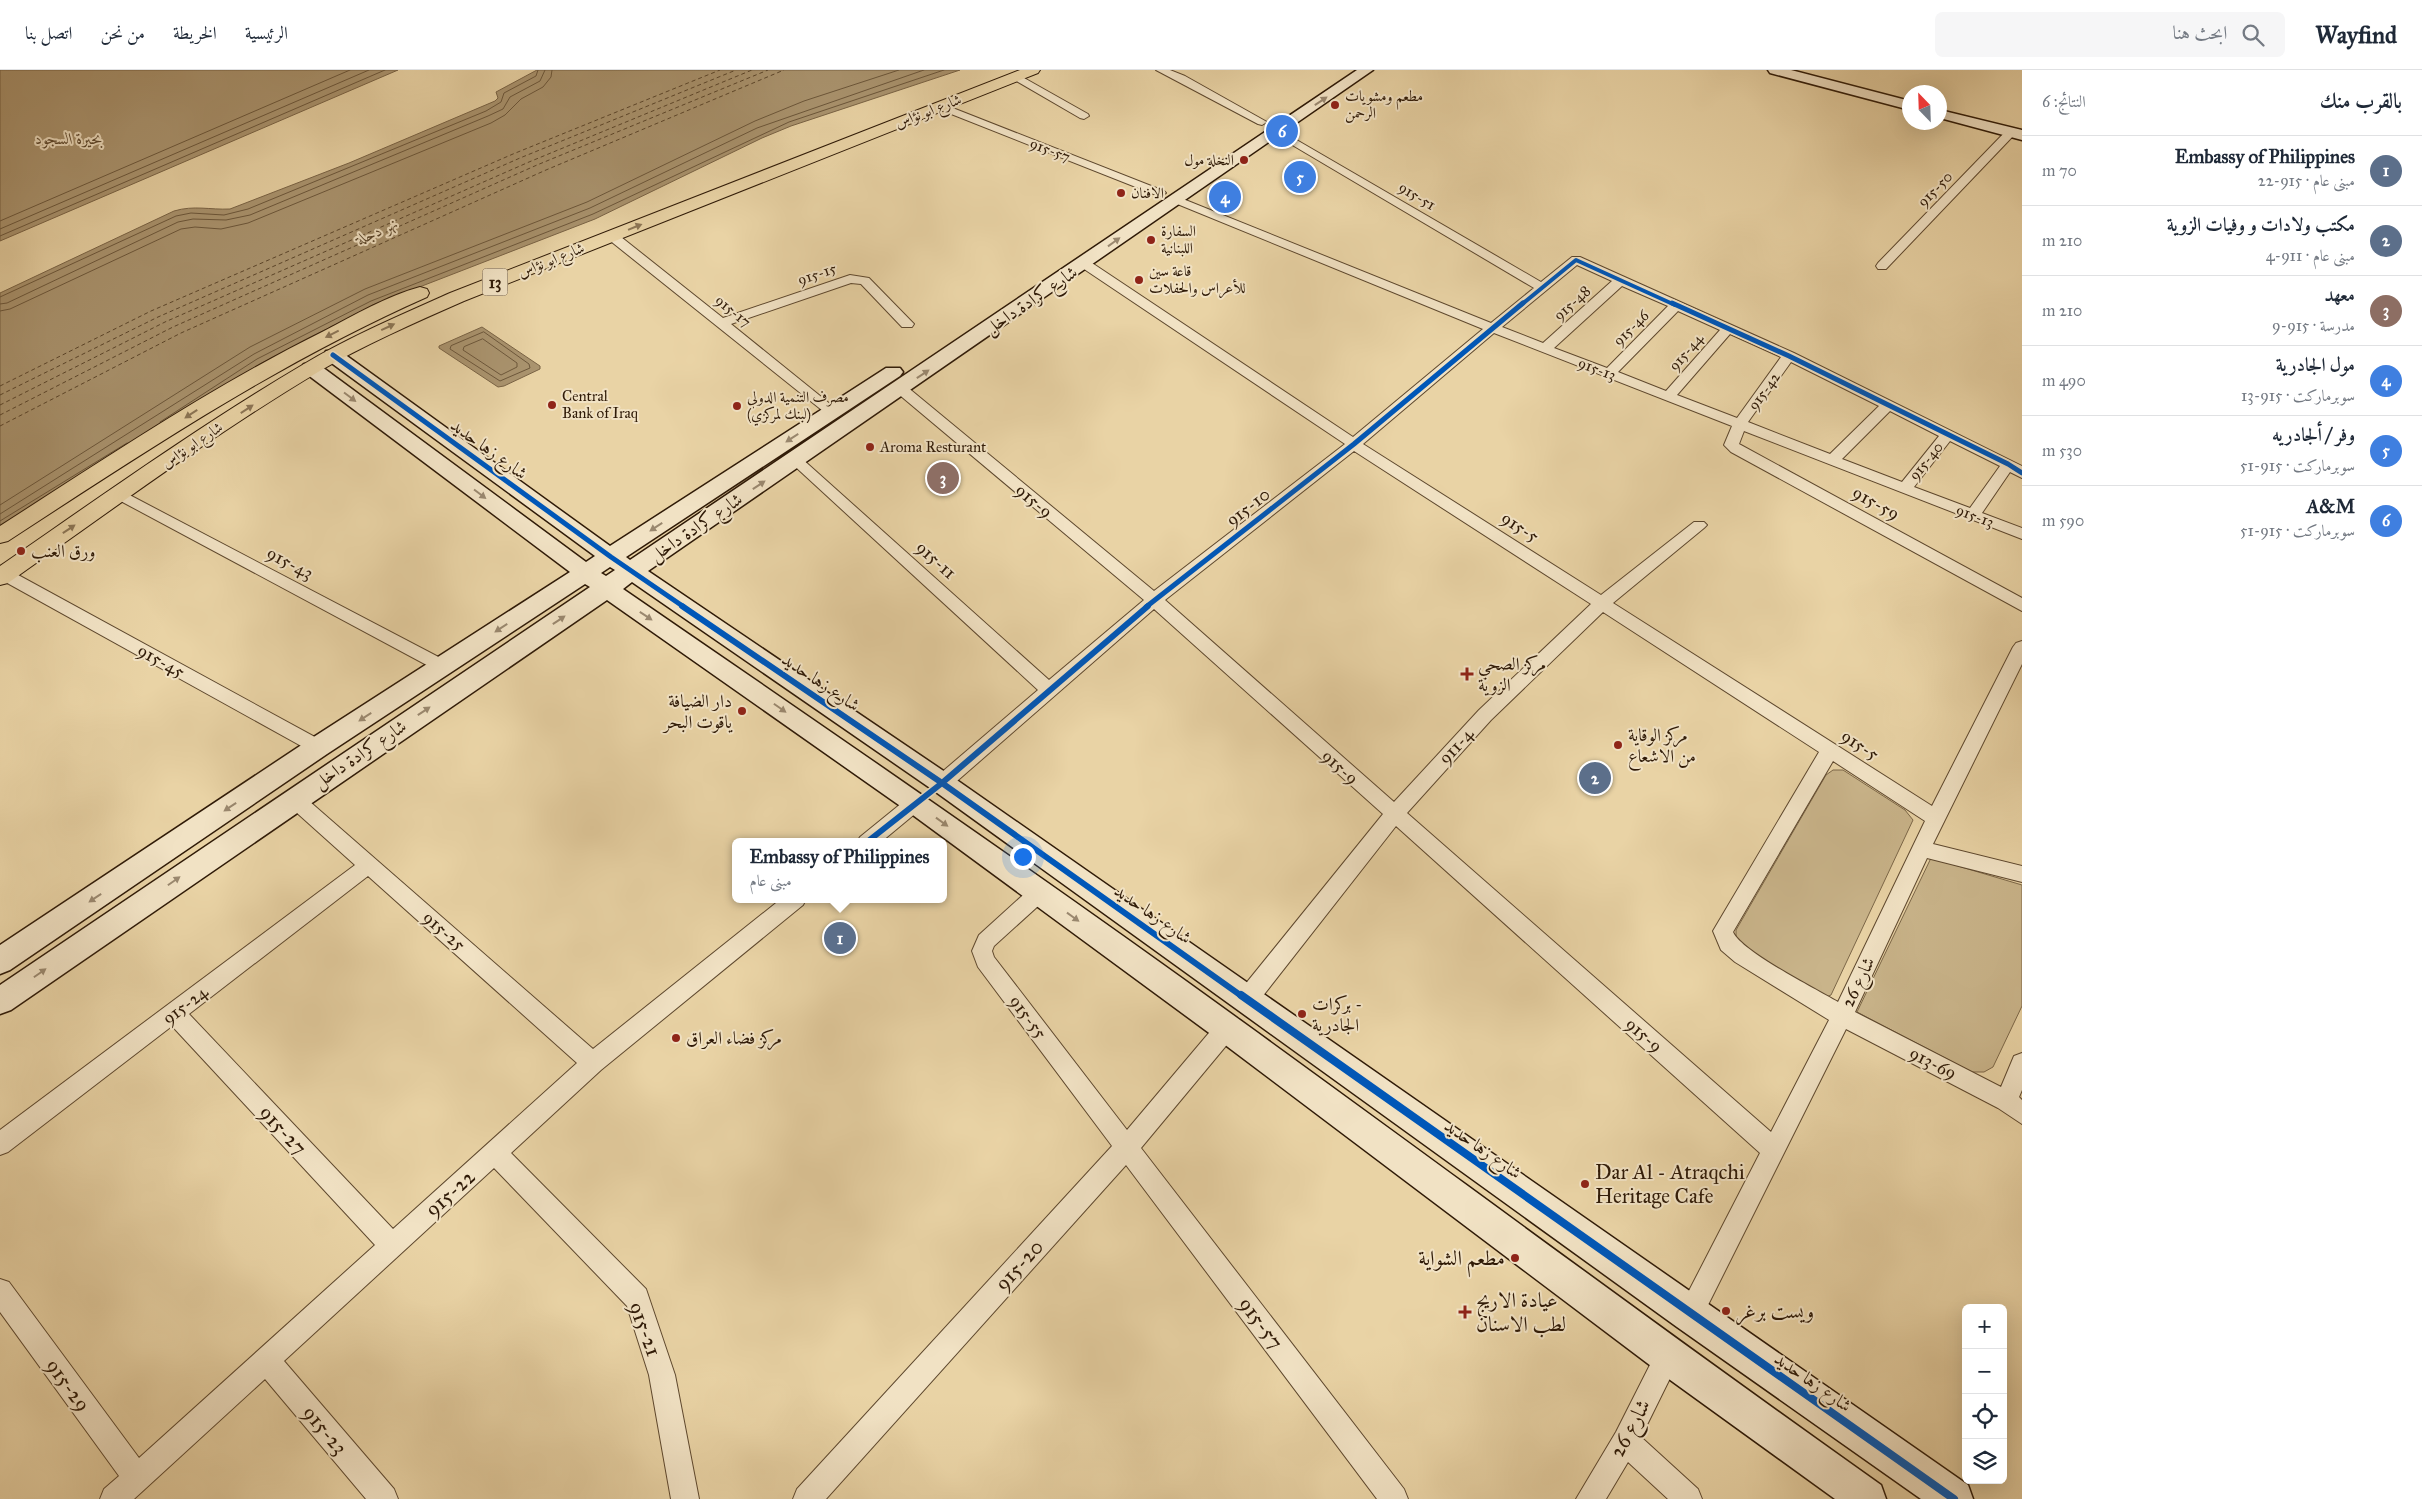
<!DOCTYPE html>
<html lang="ar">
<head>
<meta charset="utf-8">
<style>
  :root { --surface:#fff; --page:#f6f6f7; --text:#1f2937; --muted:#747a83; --line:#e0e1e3; --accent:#0b8043 }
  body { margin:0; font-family:"IM FELL Great Primer",Amiri,serif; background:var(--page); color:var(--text); direction:rtl }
  .controls { position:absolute; right:15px; bottom:15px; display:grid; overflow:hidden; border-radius:8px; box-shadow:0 5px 20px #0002 }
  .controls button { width:45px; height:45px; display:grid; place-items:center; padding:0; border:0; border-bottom:1px solid var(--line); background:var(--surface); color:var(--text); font:25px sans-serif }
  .compass { position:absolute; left:1902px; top:15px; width:45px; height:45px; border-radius:50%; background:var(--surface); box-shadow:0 5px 20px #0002; rotate:337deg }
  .you { position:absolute; left:1022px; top:786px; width:18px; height:18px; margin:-12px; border:4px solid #fff; border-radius:50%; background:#1a73e8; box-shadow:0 0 0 8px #1a73e833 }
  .badge { display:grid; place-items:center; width:32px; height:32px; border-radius:50%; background:var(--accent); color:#fff; font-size:16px; font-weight:700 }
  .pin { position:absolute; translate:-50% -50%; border:2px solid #fff; box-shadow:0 1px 5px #0006 }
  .popup { position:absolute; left:732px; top:768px; width:215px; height:65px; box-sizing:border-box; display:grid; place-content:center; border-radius:8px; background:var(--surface); filter:drop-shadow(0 1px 4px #0005); font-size:16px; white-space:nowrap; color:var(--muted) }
  .popup b { font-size:19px; color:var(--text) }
  .popup::after { content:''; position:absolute; left:50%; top:100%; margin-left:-10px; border:10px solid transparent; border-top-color:var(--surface) }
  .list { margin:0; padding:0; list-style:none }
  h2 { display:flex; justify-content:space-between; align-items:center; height:65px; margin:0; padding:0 20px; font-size:21px }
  h2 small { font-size:16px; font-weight:400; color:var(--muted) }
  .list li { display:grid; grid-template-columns:32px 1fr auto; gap:15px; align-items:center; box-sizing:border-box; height:70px; padding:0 20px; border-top:1px solid var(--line) }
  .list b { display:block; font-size:19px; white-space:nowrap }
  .list p { margin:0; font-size:16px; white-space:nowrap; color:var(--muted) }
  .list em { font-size:16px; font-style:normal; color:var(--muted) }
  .icon { flex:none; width:28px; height:28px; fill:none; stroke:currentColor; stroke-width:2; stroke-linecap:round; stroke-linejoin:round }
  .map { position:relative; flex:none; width:2022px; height:1429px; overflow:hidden; direction:ltr }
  header { display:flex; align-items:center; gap:30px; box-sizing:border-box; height:70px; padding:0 25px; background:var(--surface); border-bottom:1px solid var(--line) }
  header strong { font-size:24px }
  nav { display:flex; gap:28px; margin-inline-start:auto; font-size:18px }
  .search { width:350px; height:45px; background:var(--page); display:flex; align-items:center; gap:12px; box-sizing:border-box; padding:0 18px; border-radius:8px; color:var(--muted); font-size:19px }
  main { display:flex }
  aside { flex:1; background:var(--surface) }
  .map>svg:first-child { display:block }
  .green { fill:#c9b48a; stroke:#7c6748 }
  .water { fill:#aa946f; stroke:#796345 }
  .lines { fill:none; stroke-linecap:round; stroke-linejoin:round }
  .shore { stroke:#6c573b; stroke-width:1 }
  .ferry { stroke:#5a452b; stroke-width:1; stroke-dasharray:4 3; stroke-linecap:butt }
  .street-casing { stroke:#5e482e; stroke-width:2 }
  .secondary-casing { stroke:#2f1a07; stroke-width:3 }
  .primary-casing { stroke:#2f1a07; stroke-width:2 }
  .street { fill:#f1e2c4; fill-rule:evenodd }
  .secondary { fill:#f1e2c4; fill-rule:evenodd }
  .primary { fill:#e9d3a5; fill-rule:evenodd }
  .cycleway-far3-casing { stroke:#f1e2c4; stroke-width:5.5 }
  .cycleway-far2-casing { stroke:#f1e2c4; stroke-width:8 }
  .cycleway-far1-casing { stroke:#f1e2c4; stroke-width:9 }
  .cycleway-casing { stroke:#f1e2c4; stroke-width:11 }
  .cycleway-far3 { stroke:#0057b8; stroke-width:4 }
  .cycleway-far2 { stroke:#0057b8; stroke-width:5 }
  .cycleway-far1 { stroke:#0057b8; stroke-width:6 }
  .cycleway { stroke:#0057b8; stroke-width:8 }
  .oneway { fill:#9a886f }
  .oneway2 { fill:#8c7656 }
  .poi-dot { fill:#8f2418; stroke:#f1e2c4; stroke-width:2 }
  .labels { text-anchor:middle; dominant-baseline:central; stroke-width:4; stroke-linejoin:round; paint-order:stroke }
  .far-poi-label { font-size:15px; fill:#2f1a07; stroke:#f1e2c4; text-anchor:start }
  .far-street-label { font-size:15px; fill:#2f1a07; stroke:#f1e2c4 }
  .far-water-label { font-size:16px; font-style:italic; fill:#5a452b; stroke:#f1e2c4 }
  .shield { fill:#f1e2c4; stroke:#695640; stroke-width:1 }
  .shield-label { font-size:16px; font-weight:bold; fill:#2f1a07 }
  .street-label { font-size:18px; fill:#2f1a07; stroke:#f1e2c4 }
  .poi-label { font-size:18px; fill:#2f1a07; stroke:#f1e2c4; text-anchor:start }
  .near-street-label { font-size:21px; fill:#2f1a07; stroke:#f1e2c4 }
  .near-poi-label { font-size:21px; fill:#2f1a07; stroke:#f1e2c4; text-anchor:start }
</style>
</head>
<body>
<header>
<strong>Wayfind</strong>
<div class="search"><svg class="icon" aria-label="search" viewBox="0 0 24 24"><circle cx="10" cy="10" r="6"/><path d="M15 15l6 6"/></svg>ابحث هنا</div>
<nav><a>الرئيسية</a><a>الخريطة</a><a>من نحن</a><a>اتصل بنا</a></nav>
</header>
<main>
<aside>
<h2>بالقرب منك<small>النتائج: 6</small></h2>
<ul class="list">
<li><span class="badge" style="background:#5c6f8a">1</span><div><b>Embassy of Philippines</b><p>مبنى عام · 915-22</p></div><em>70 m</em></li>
<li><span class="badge" style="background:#5c6f8a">2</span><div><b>مكتب ولادات و وفيات الزوية</b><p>مبنى عام · 911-4</p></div><em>210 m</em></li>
<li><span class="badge" style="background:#8d6e63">3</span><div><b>معهد</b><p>مدرسة · 915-9</p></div><em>210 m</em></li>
<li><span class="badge" style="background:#3f7fe0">4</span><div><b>مول الجادرية</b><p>سوبرماركت · 915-13</p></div><em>490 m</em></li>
<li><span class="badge" style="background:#3f7fe0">5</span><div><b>وفر / ألجادريه</b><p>سوبرماركت · 915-51</p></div><em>530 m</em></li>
<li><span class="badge" style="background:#3f7fe0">6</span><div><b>A&amp;M</b><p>سوبرماركت · 915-51</p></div><em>590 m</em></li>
</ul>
</aside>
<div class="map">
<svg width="2022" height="1429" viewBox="0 0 2022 1429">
  <rect width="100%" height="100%" fill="#e9d3a5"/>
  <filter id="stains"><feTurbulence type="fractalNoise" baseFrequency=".004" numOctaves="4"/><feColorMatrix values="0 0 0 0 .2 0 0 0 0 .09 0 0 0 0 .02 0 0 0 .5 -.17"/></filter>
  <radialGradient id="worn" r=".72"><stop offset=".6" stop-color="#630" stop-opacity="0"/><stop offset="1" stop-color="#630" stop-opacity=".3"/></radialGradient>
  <!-- green -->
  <path class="green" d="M1833,700H1843L1905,740L1913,750L1831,925L1824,928L1736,871V860L1826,705Z
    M1931,788L2022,815V936L1993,997L1984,1002H1972L1857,942Z"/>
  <!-- water -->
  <path class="water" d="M0,0H398L0,171Z
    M537,0H960L791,56L762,68L595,149L373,235L260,294L0,457V223L174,141C194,135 210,140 230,139L349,93L495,31L498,28L496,22Z
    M482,257L540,296V299L504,316L498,317L439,278V276Z"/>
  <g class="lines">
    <!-- shore -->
    <path class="shore" d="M0,151L350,0
      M0,159L369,0
      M0,166L385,0
      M0,227L176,146L191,143L224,145L248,139L486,41L501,32L504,23L536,6L538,0
      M0,234L7,233L178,152L193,149L226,150L250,145L488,46L503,39L510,27L540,11L545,0
      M0,241L10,239L181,159L195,157L221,159L248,153L491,53L505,45L521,29L543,17L551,7L552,0
      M484,262L529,294L530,298L500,311L450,279L451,276Z
      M483,269L517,293V297L501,305L463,280L464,277Z
      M160,352L257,289L371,231L593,144L789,52L944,0
      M0,435L250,277L365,219L587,132L755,51L804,31L899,0
      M0,444L254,284L368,225L590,138L757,58L924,0
      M0,451L127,373"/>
    <!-- ferry -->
    <path class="ferry" d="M0,316L151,241L513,84L720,0
      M0,325L158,247L520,88L736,0
      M0,335L165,252L529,92L752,0
      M0,345L173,257L537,95L768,0
      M0,356L181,263L546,100L784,0"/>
    <defs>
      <path id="street" d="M1156,0H1170L1185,6L1267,52L1262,55L1258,54Z
        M1017,4L1088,44L1089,46L1084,49L1080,48L1013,9L1012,7Z
        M940,33L1164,121L1166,123L1160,126L1156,125L936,38L935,36Z
        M1276,58L1541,212L1572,187H1580L1794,283L2022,396V408L2010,402L1982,443L2022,458V469L1744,361L1739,374L2022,528V541L1731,382L1724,375L1732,356L1494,263L1363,374L1601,525L1694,452H1704L1707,455L1704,458L1613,533L1932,736L2013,577L2016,573L2022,571V594L1933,774L2022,796V812L1927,788L1855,942L2001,1017L2014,986L2022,983V1020L2019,1027L2022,1030V1054L1998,1038L1846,959L1699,1253L1690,1257L1681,1253L1677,1244L1760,1083L1396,756L1255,936L1247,938L1239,936L1236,929L1239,922L1383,744L1154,539L949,718L942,720L935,718L933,713L935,708L1038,620L788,390L795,386L800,387L1049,610L1144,530L896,322L894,319L896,316H906L1154,521L1345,374L1081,197L1079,194L1081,191H1089L1353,367L1483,259L1170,131V127H1178L1491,253L1534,218L1272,63V59ZM1577,195L1612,211L1543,273L1502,257ZM1622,216L1668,236L1607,298L1554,278ZM1678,241L1720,260L1666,321L1618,302ZM1730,264L1781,287L1737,348L1677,325ZM1791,292L1879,336L1830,384L1748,352ZM1890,341L1939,366L1902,412L1842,389ZM1950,371L2000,396L1970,438L1914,417ZM1354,381L1591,534L1479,640L1394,732L1165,530ZM1603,542L1819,682L1713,861L1721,880L1735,892L1829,950L1771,1062L1407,743L1491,650ZM1833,691L1925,751L1838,932C1816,919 1742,882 1733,862Z
        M2011,59L2015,60V64L1886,199H1878L1876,196L1878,193L2007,60Z
        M612,162L616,163L723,248L850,205L869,208L914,254L912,257H902L861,214L851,213L731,254L840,342L833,346L828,345L608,169L606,166L608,163Z
        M120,420L448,592L451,596L448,600L442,602L436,600L115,428L112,425L115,422Z
        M0,499L9,500L324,672L327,677L324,682L318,684L312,682L0,509Z
        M294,722L301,724L593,979L781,829H806L803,835L601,1000L511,1083L646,1219L675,1305L699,1429H671L649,1305L627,1236L494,1098L284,1291L394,1419L398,1429H366L265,1309L134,1429H100L104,1419L119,1406L0,1242V1209L9,1212L139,1388L375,1175L172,956L8,1082L0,1085V1060L355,795L287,734L285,729L287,724ZM368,806L577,993L393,1159L189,944Z
        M915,726L922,728L924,733L922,738L881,772H857L860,767L908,728Z
        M1040,814L1047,816L1050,822L1047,828L994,876L992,881L994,887L1127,1060L1219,951L1227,948L1235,951L1238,958L1235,965L1141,1078L1404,1419L1408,1429H1377L1126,1095L826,1429H793L797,1419L1112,1076L978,897L972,881L979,865L1033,816Z
        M1668,1273L1677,1277L1681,1286L1641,1367L1698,1419L1702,1429H1668L1628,1392L1606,1429H1576L1616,1362L1659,1277Z"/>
      <path id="secondary" d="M1357,0H1373L648,501L951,706L1968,1415L1973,1429H1921L1677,1257L933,720L632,512L623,519C830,661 1037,803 1240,950C1454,1105 1665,1262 1881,1415L1886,1429H1835L1655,1299L1216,968L906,740L607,530L11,940L0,944V915L590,517L585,514L327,684L10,900L0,904V875L309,670L570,502L304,302L301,298L304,294H318L586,492L595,486L326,289L324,285L326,281H340L610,476L886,298H900L903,302L900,306L626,487L630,490ZM610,497L615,500L606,506L601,503Z
        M1768,0H1791L1910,31V40L1770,3Z
        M1940,40L2022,60V70L1940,48Z"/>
      <path id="primary" d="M1020,0H1040L1038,3L464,231C414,253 364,275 318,302C211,366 110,441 8,513L0,515V496C100,427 199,356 304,294C351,266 401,245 450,223Z
        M420,217L427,219L429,223L427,227C278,293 144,382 8,471L0,473V456C106,388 211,317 324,261C354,245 387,226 420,217Z"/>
    </defs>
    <!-- street casing -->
    <use href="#street" class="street-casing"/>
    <!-- secondary casing -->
    <use href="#secondary" class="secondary-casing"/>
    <!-- primary casing -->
    <use href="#primary" class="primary-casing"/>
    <!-- street -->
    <use href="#street" class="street"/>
    <!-- secondary -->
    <use href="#secondary" class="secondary"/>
    <!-- primary -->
    <use href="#primary" class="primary"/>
    <defs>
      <path id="cycleway-far3" d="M1521,235L1576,190L1675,235"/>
      <path id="cycleway-far2" d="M1672,233L1789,286L2008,394L2022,403
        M333,285L611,487L684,537
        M1146,537L1354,374L1523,233"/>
      <path id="cycleway-far1" d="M682,536L942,713L1243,927
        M867,772L942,713L1148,536"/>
      <path id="cycleway" d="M1241,925L1954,1429"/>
    </defs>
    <!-- cycleway-far3 casing -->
    <use href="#cycleway-far3" class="cycleway-far3-casing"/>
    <!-- cycleway-far2 casing -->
    <use href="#cycleway-far2" class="cycleway-far2-casing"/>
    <!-- cycleway-far1 casing -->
    <use href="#cycleway-far1" class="cycleway-far1-casing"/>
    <!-- cycleway casing -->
    <use href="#cycleway" class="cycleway-casing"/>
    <!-- cycleway-far3 -->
    <use href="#cycleway-far3" class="cycleway-far3"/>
    <!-- cycleway-far2 -->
    <use href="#cycleway-far2" class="cycleway-far2"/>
    <!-- cycleway-far1 -->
    <use href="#cycleway-far1" class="cycleway-far1"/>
    <!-- cycleway -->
    <use href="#cycleway" class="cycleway"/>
  </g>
  <!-- one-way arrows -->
  <defs><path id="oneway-solid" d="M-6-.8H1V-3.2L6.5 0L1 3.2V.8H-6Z" transform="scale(1.25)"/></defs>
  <g class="oneway">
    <use href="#oneway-solid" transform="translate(1321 31) rotate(-34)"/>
    <use href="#oneway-solid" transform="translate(1114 172) rotate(-36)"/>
    <use href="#oneway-solid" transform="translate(923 304) rotate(-34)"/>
    <use href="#oneway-solid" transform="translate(350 327) rotate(37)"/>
    <use href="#oneway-solid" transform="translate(792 368) rotate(147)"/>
    <use href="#oneway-solid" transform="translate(759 415) rotate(-34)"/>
    <use href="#oneway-solid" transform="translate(480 424) rotate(37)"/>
    <use href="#oneway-solid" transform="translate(656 457) rotate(147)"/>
    <use href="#oneway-solid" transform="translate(646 546) rotate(34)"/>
    <use href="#oneway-solid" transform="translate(559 550) rotate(-34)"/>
    <use href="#oneway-solid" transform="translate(501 558) rotate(147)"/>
    <use href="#oneway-solid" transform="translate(780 638) rotate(35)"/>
    <use href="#oneway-solid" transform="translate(424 641) rotate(-34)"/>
    <use href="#oneway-solid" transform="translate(365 647) rotate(147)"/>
    <use href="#oneway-solid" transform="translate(230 737) rotate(146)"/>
    <use href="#oneway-solid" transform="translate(942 752) rotate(36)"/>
    <use href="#oneway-solid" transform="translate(174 811) rotate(-35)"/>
    <use href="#oneway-solid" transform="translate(95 828) rotate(146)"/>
    <use href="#oneway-solid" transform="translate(1073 847) rotate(36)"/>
    <use href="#oneway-solid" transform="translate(40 903) rotate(-35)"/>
  </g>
  <g class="oneway2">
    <use href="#oneway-solid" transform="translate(635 157) rotate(-22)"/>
    <use href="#oneway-solid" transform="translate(388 257) rotate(-25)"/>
    <use href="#oneway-solid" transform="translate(332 264) rotate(153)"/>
    <use href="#oneway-solid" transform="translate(247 339) rotate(-33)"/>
    <use href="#oneway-solid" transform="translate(191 344) rotate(147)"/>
    <use href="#oneway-solid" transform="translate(69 459) rotate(-34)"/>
  </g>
  <!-- markers -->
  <g class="poi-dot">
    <circle cx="1335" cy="35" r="5"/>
    <circle cx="1244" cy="90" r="5"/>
    <circle cx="1121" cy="123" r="5"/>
    <circle cx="1151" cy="170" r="5"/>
    <circle cx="1139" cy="210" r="5"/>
    <circle cx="552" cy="335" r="5"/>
    <circle cx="737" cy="336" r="5"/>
    <circle cx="870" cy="377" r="5"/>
    <circle cx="21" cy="481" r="5"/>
    <path d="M1464.5 596.5h5v5h5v5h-5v5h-5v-5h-5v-5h5z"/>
    <circle cx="742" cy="641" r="5"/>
    <circle cx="1618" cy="675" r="5"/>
    <circle cx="1302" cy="944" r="5"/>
    <circle cx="676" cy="968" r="5"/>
    <circle cx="1585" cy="1114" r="5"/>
    <circle cx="1515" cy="1188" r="5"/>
    <circle cx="1726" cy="1241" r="5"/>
    <path d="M1462.5 1234.5h5v5h5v5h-5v5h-5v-5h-5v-5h5z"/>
  </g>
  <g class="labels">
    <!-- far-poi labels -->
    <g class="far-poi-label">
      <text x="1345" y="26">مطعم ومشويات<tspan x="1345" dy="17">الرحمن</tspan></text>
      <text x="1234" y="90" text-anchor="end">النخلة مول</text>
      <text x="1131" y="123">الافنان</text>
      <text x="1161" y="161">السفارة<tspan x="1161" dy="17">اللبنانية</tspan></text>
      <text x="1149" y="201">قاعة سين<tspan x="1149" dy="17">للأعراس والحفلات</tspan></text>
      <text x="562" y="326">Central<tspan x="562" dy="17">Bank of Iraq</tspan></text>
      <text x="747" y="327">مصرف التنمية الدولي<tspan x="747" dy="17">(لبنك لمركزي)</tspan></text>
      <text x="880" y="377">Aroma Resturant</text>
    </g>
    <!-- far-street labels -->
    <g class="far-street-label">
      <text transform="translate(928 41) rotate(-21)">شارع ابو نؤاس</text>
      <text transform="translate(1050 80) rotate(21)">915-57</text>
      <text transform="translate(1935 119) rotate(-46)">915-50</text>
      <text transform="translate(1417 126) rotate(31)">915-51</text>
      <text transform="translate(551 190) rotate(-22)">شارع ابو نؤاس</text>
      <text transform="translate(817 204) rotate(-19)">915-15</text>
      <text transform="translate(1572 233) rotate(-42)">915-48</text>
      <text transform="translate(733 241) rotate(39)">915-17</text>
      <text transform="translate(1631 258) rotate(-45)">915-46</text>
      <text transform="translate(1686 282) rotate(-49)">915-44</text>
      <text transform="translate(1597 299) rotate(21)">915-13</text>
      <text transform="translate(1764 321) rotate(-54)">915-42</text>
      <text transform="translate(192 375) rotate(-34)">شارع ابو نؤاس</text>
      <text transform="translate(1926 391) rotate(-51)">915-40</text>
      <text transform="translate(1975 446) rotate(21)">915-13</text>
    </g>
    <!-- far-water labels -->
    <g class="far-water-label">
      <text x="69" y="68">بحيرة السجود</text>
      <text transform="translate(377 161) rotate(-25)">نهر دجلة</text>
    </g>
    <!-- shield labels -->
    <rect class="shield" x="482.5" y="198.5" width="25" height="27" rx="4"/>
    <g class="shield-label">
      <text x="495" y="212">13</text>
    </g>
    <!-- street labels -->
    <g class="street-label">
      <text transform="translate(1031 230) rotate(-34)">شارع كرادة داخل</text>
      <text transform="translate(489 379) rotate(36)">شارع زها حديد</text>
      <text transform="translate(1034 431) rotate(40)">915-9</text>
      <text transform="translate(1876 433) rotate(29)">915-59</text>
      <text transform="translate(1248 437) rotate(-38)">915-10</text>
      <text transform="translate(696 457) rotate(-34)">شارع كرادة داخل</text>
      <text transform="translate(1520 457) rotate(33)">915-5</text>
      <text transform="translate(936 490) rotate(42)">915-11</text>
      <text transform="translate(290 493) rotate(28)">915-43</text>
      <text transform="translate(161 591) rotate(29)">915-45</text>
      <text transform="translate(821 612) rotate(34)">شارع زها حديد</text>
      <text transform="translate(1860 675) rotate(33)">915-5</text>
      <text transform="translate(1456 676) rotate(-47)">911-4</text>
      <text transform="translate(360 684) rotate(-34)">شارع كرادة داخل</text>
      <text transform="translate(1340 697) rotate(42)">915-9</text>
      <text transform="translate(1153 844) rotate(35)">شارع زها حديد</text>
      <text transform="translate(444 861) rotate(41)">915-25</text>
      <text transform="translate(1858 912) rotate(-64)">شارع 26</text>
      <text transform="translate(185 935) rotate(-37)">915-24</text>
      <text transform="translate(1028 947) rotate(53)">915-55</text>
      <text transform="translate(1644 965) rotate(41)">915-9</text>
      <text transform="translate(1933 993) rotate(27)">913-69</text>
      <text transform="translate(1483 1079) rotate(35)">شارع زها حديد</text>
      <text transform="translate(1813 1312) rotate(35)">شارع زها حديد</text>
    </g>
    <!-- poi labels -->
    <g class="poi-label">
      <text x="31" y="481">ورق العنب</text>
      <text x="1478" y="594">مركز الصحي<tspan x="1478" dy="21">الزوية</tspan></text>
      <text x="732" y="631" text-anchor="end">دار الضيافة<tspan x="732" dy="21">ياقوت البحر</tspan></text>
      <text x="1628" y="665">مركز الوقاية<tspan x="1628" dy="21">من الاشعاع</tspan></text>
      <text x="1312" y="934">بركرات -<tspan x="1312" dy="21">الجادرية</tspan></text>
      <text x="686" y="968">مركز فضاء العراق</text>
    </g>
    <!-- near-street labels -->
    <g class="near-street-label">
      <text transform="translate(283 1060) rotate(47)">915-27</text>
      <text transform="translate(450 1123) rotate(-42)">915-22</text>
      <text transform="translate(1019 1195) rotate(-48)">915-20</text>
      <text transform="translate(1261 1253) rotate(53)">915-57</text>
      <text transform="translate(645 1259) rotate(70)">915-21</text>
      <text transform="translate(68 1315) rotate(54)">915-29</text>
      <text transform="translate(1630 1358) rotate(-62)">شارع 26</text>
      <text transform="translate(325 1360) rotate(50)">915-23</text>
    </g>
    <!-- near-poi labels -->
    <g class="near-poi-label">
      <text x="1595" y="1102">Dar Al - Atraqchi<tspan x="1595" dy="24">Heritage Cafe</tspan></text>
      <text x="1505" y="1188" text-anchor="end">مطعم الشواية</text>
      <text x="1476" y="1230">عيادة الاريج<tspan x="1476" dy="24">لطب الاسنان</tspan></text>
      <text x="1736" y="1241">ويست برغر</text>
    </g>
  </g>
  <rect width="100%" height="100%" filter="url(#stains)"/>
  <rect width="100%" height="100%" fill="url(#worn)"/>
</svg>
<div class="controls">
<button>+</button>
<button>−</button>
<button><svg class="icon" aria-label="locate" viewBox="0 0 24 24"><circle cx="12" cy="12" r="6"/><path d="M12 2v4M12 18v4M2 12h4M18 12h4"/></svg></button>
<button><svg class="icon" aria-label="layers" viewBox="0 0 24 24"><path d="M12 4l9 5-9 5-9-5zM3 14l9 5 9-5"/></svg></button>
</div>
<svg class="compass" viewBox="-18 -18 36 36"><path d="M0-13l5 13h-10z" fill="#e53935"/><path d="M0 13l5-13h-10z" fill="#747a83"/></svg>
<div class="you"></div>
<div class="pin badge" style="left:840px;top:868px;background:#5c6f8a">1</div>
<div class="popup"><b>Embassy of Philippines</b>مبنى عام</div>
<div class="pin badge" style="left:1595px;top:708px;background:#5c6f8a">2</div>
<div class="pin badge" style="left:943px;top:408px;background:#8d6e63">3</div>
<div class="pin badge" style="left:1225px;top:127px;background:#3f7fe0">4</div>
<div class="pin badge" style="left:1300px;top:107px;background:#3f7fe0">5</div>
<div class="pin badge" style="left:1282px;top:61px;background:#3f7fe0">6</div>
</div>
</main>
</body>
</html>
